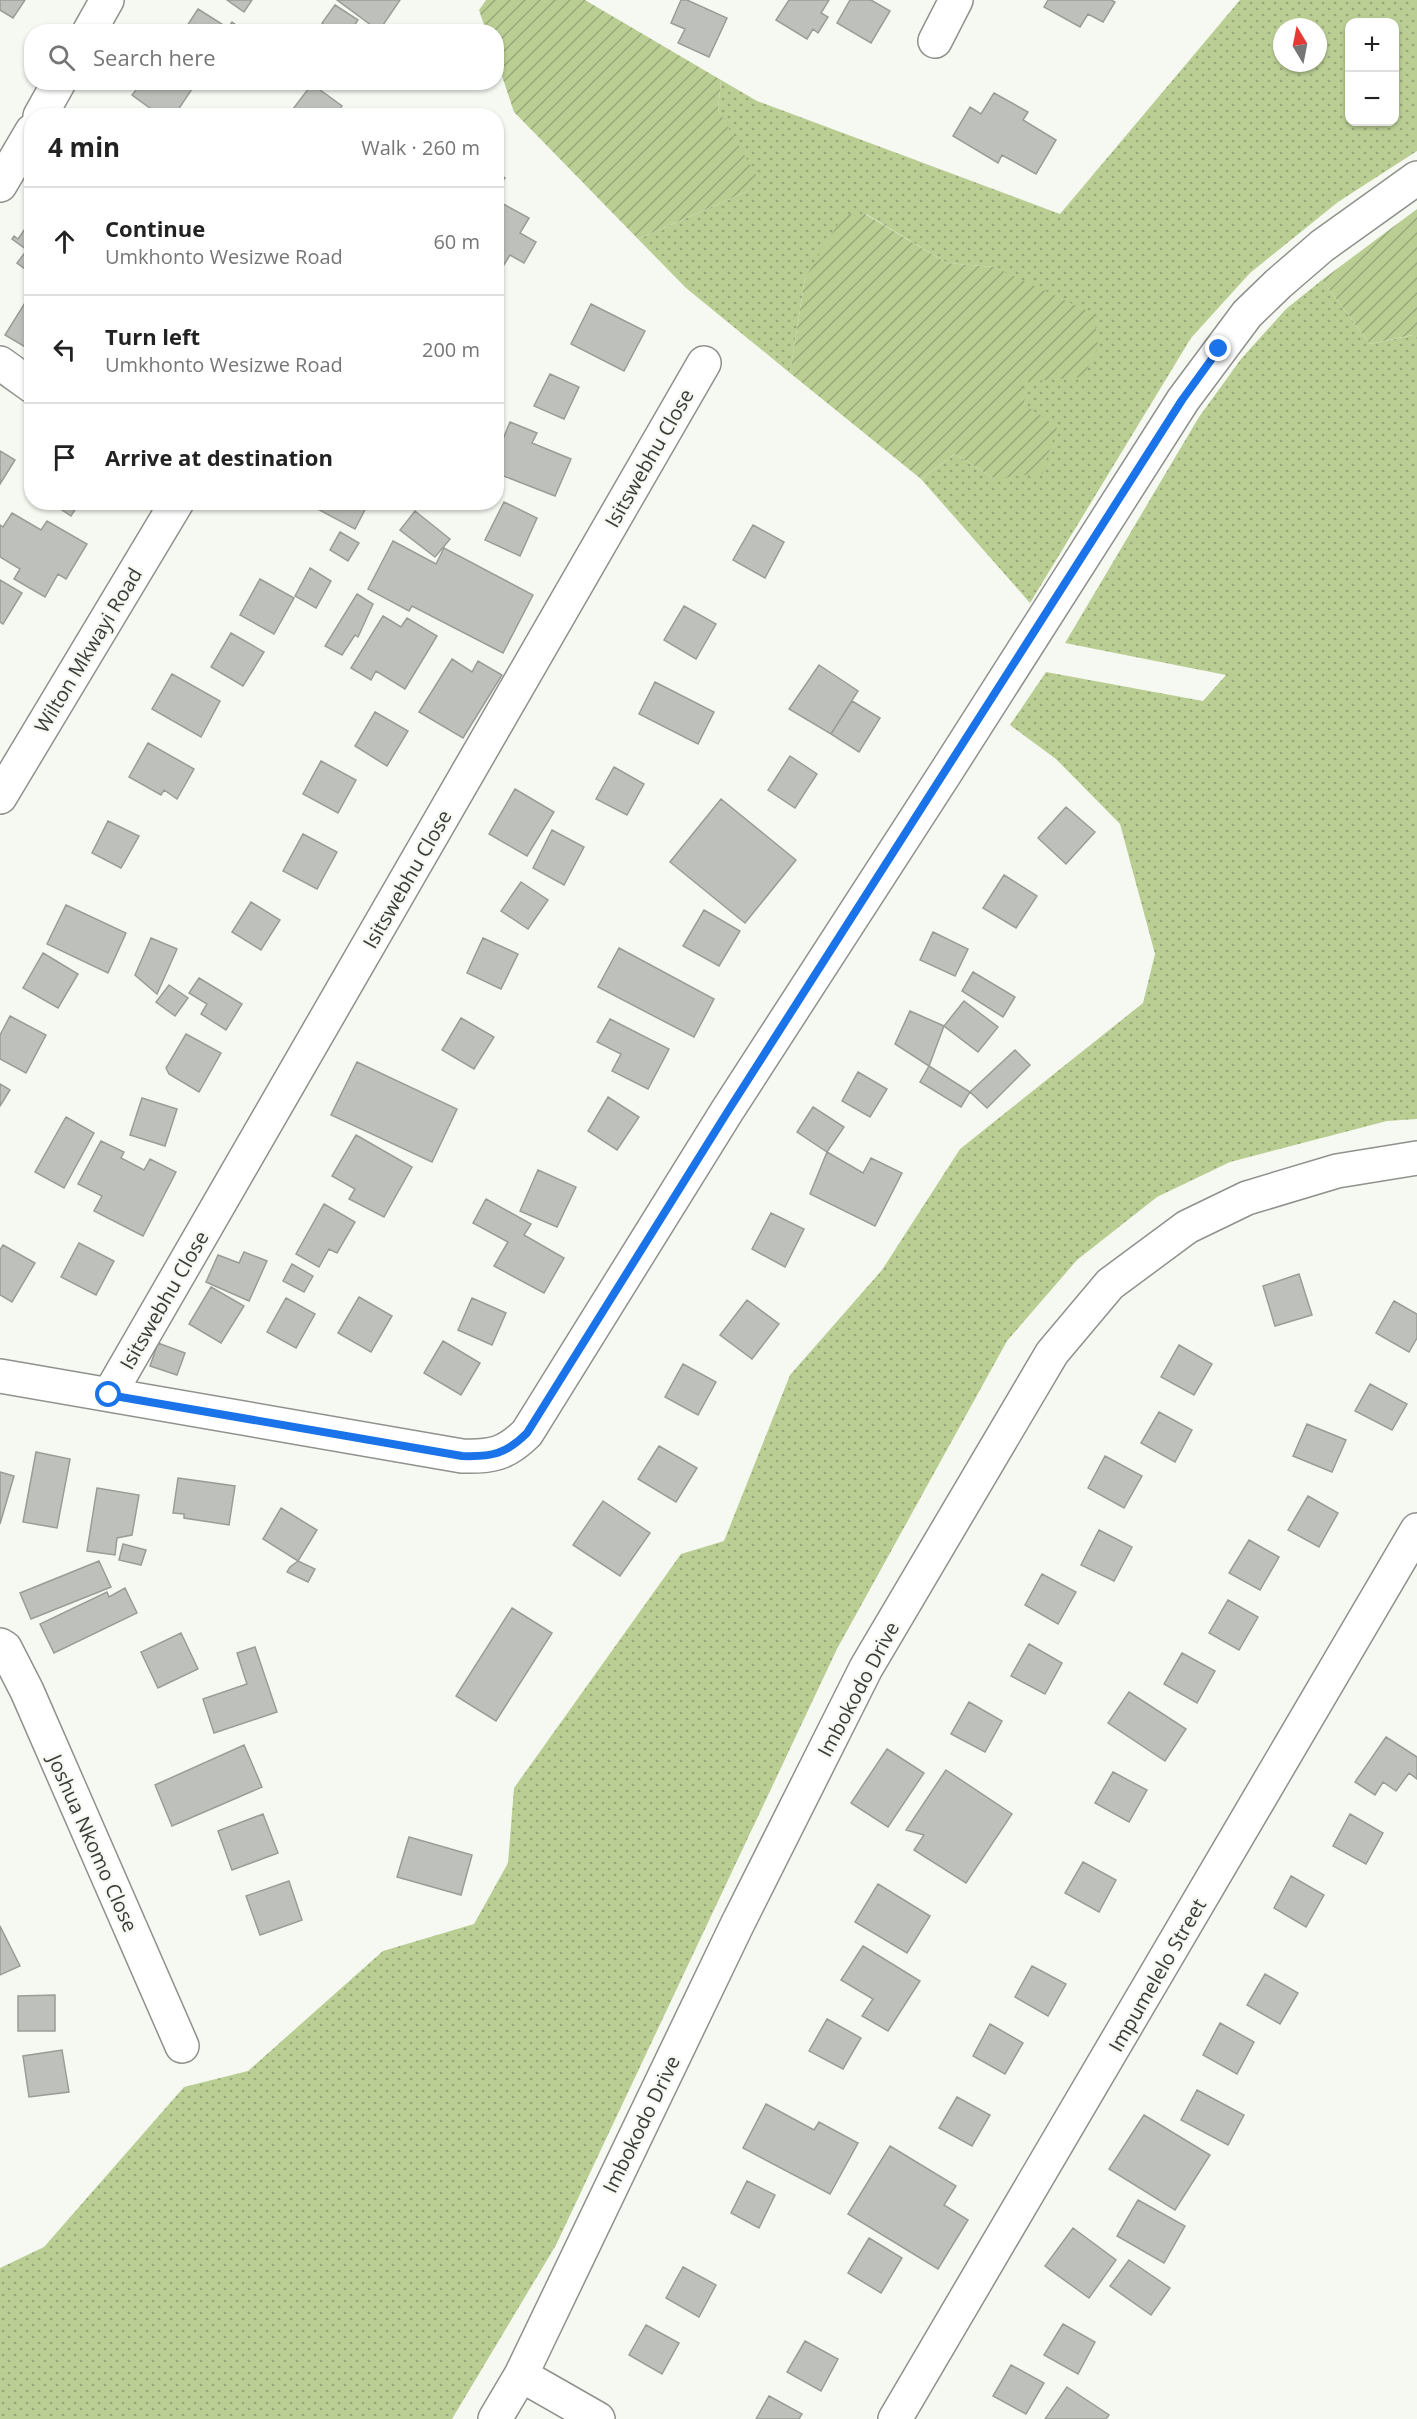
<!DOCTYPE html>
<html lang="en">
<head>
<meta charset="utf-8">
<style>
  :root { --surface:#fff; --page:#f2f2f2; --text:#222; --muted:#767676; --line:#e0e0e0 }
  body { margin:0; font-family:"Open Sans",sans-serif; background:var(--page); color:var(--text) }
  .controls { position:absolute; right:18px; top:18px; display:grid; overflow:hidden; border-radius:12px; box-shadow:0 2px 4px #0004 }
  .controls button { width:54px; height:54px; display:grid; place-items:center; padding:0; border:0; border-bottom:2px solid var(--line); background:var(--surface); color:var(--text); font:30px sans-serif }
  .compass { position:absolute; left:1273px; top:18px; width:54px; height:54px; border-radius:50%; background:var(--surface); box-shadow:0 2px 4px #0004; rotate:350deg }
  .stop { position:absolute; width:18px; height:18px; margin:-14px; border:4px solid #1a73e8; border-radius:50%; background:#fff }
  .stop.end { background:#1a73e8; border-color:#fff; box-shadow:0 2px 6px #0008 }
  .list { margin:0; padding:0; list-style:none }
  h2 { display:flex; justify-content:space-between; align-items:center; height:78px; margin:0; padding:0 24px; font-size:26px }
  h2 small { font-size:20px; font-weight:400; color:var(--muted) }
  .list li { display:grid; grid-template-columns:39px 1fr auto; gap:18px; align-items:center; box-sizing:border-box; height:108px; padding:0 24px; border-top:2px solid var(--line) }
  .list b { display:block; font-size:22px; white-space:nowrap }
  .list p { margin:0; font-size:20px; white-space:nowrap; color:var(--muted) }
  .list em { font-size:20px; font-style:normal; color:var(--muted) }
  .icon { flex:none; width:33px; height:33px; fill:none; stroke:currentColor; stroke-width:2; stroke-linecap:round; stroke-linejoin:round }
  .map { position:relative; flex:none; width:1417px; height:2419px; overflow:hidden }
  .search { position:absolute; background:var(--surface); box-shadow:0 2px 4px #0004; left:24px; top:24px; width:480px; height:66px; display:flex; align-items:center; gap:15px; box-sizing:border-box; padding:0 21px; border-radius:24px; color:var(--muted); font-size:22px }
  .panel { position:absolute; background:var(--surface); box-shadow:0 2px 4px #0004; left:24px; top:108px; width:480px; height:402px; border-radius:24px }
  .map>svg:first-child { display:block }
  .grass { fill:url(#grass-dots); fill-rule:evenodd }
  .garden { fill:url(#garden-furrows) }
  .building { fill:#bec1bb; stroke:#9a9c96; stroke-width:1.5 }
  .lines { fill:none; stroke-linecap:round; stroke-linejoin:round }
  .minor-casing { stroke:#8f918c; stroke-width:36 }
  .minor { stroke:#fff; stroke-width:33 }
  .route { stroke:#1a73e8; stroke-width:8 }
  .labels { text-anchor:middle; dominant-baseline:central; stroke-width:4.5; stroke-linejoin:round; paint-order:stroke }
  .street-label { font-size:20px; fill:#3b3c3a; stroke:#f6f9f2 }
</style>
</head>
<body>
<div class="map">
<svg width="1417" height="2419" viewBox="0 0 1417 2419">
  <defs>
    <pattern id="grass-dots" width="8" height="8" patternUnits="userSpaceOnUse" patternTransform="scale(1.5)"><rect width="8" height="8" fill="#bace94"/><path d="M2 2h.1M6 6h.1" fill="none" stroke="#98a87a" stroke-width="1.8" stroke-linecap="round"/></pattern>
    <pattern id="garden-furrows" width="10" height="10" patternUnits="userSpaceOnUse" patternTransform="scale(1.5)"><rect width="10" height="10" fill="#bace94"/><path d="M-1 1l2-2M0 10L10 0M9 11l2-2" fill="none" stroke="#98a87a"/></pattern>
  </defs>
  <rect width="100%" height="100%" fill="#f6f9f2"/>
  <!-- grass -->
  <path class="grass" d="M1240,0H1417V151L1338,202L1250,273L1191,338L1030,603L921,479L955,454L995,479L1025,405L994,267L947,263L866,214L805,278L790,373L686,288L638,239L748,191L730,133L718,110L721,80L757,101L1060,214ZM1350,22H1394V122H1350ZM1282,27H1318V63H1282Z
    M1322,280L1370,344L1413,335L1417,339V1119L1387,1121L1230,1162L1157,1197L1077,1260L1007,1341L837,1649L556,2245L452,2419H0V2268L44,2247L184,2087L248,2071L383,1951L474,1924L508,1863L514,1788L681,1554L724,1541L790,1375L882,1270L960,1149L1143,1003L1155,954L1120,824L1056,759L1010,725L1046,672L1203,701L1226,675L1065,643L1199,417L1241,359L1286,309Z"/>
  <!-- garden -->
  <path class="garden" d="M486,0H585L721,80L718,110L756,175L748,191L638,239L514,112L497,61L496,32L486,31L479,10Z
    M1417,209V339L1412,335L1370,344L1322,280Z
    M844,214H865L947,263L994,267L1094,314L1098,347L1083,377L1021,382L1025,405L1057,427L1042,473L995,479L955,454L921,479L790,373L805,278Z"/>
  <!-- building -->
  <path class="building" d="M0,0H25L13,18L0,10Z
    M227,0H252L244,12Z
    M337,0H400L379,31Z
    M681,0H687L727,18L709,57L678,43L685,29L671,23Z
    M789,0H829L821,13L828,17L818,33L813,29L807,39L776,20Z
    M850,0H871L890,11L871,43L837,23Z
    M1048,0H1111L1115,2L1103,22L1088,14L1080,27L1044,7Z
    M335,5L358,20L350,32H334L322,23Z
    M198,9L228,28L232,22L246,32H183Z
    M142,82H189L194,86L174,116H161L132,95Z
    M312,84L342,106L335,116H293L290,113Z
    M994,93L1028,112L1023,120L1056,140L1036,174L1002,155L998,163L953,136L970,107L981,114Z
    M496,172L505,178L496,189Z
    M496,200L529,218L520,233L536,242L524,263L510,255L497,276Z
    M32,219V274L17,263L27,250L12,239L14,236L18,239Z
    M28,298L32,300V351L5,335Z
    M591,304L645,331L624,371L571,344Z
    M550,374L579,387L564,419L534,406Z
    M510,422L537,433L532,443L571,459L555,496L496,473V456Z
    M0,451L15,460L0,484Z
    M50,502H80L71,516Z
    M314,502H369L355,529L312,506Z
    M504,502L537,518L520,556L485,540Z
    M415,511L450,539L435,557L400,530Z
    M12,513L41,530L47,521L87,544L66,579L58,574L45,597L14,579L20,569L0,557V525L3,527Z
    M753,525L784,542L765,578L733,560Z
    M340,532L359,543L348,561L330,550Z
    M393,541L436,564L444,548L533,595L503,653L412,606L409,611L368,589Z
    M310,568L331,581L316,608L295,596Z
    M260,579L294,598L274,634L240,615Z
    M0,580L22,593L3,624L0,622Z
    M357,594L373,604L358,637L355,635L342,655L325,646Z
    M684,606L716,624L696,659L664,640Z
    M383,616L401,627L407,618L437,636L405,689L376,671L371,680L351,668Z
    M231,633L264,652L243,686L211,667Z
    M452,659L472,672L478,661L502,675L463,738L419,712Z
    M819,665L858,691L831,734L789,709Z
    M172,674L220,701L201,737L152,709Z
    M655,682L714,712L698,744L639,714Z
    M852,701L880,718L859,752L831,734Z
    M375,712L408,731L387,766L355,746Z
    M148,743L194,769L177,799L164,790L161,795L129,777Z
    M790,756L817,774L795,808L768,790Z
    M321,761L356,780L338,813L303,794Z
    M614,767L644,784L627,815L596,799Z
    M515,789L554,812L527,856L489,834Z
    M721,799L796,860L745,923L670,862Z
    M1066,807L1095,832L1066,864L1038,838Z
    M108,821L139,836L121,868L92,853Z
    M552,830L584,847L564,885L533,868Z
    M303,834L337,852L317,889L283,871Z
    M1004,875L1037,896L1016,928L983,908Z
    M521,882L548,900L528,929L501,911Z
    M251,902L280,920L261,950L232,932Z
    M66,905L126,933L108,973L47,944Z
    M704,910L740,931L719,966L683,946Z
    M933,932L968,949L955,976L920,960Z
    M151,938L177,949L157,994L135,975Z
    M483,938L518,954L501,989L467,973Z
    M619,948L714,999L694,1037L598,987Z
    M43,953L78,974L58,1008L23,988Z
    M973,972L1015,997L1003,1017L962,991Z
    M199,978L242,1004L226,1030L201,1014L207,1004L189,993Z
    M169,985L188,998L175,1016L156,1002Z
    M964,1001L998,1027L978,1052L944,1026Z
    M910,1011L944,1026L929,1066L895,1044Z
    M10,1016L46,1035L26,1073L0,1059V1035Z
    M461,1018L494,1037L474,1069L442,1050Z
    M610,1019L669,1049L648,1089L612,1071L621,1054L597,1042Z
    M186,1034L221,1053L199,1092L169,1074L166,1068Z
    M1015,1050L1030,1065L987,1108L970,1092Z
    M357,1062L457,1109L432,1162L331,1115Z
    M929,1066L970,1092L961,1107L920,1082Z
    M858,1072L887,1089L870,1117L842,1101Z
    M0,1084L10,1090L0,1106Z
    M608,1097L639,1117L617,1150L588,1131Z
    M142,1098L177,1109L165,1146L130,1135Z
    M813,1107L844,1127L827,1152L797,1132Z
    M66,1117L94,1133L64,1188L35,1172Z
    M356,1135L412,1167L384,1217L349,1199L355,1189L332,1176Z
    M101,1141L124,1152L121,1158L144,1170L150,1159L176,1172L143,1236L94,1211L102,1196L78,1184Z
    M827,1152L863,1173L871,1158L902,1173L875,1226L810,1194Z
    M538,1170L576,1187L557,1227L520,1211Z
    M486,1199L531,1224L524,1235L564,1258L544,1293L494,1266L508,1242L473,1223Z
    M324,1204L355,1222L337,1253L329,1249L319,1267L296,1254Z
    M771,1213L804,1229L785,1267L752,1249Z
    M79,1243L114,1261L96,1295L61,1277Z
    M3,1245L35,1263L12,1302L0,1295V1250Z
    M244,1252L267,1261L249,1301L206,1282L218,1255L239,1263Z
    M292,1264L313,1276L304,1292L283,1281Z
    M1299,1274L1312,1315L1275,1326L1263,1286Z
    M211,1287L244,1306L221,1343L189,1324Z
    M359,1297L392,1316L371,1352L338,1333Z
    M286,1298L315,1314L296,1348L267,1332Z
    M472,1298L506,1313L492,1345L458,1330Z
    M747,1300L779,1324L752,1359L720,1335Z
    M1394,1301L1417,1314V1338L1409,1352L1376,1333Z
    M443,1341L480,1363L461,1395L424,1373Z
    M158,1343L185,1353L177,1375L150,1366Z
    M1179,1345L1212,1364L1194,1395L1161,1377Z
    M683,1364L716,1382L698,1415L665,1397Z
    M1370,1384L1407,1404L1392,1430L1355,1411Z
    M1159,1412L1192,1430L1175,1462L1141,1443Z
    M1307,1424L1346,1440L1332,1472L1293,1456Z
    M659,1446L697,1468L676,1502L638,1479Z
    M36,1452L70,1459L57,1528L23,1522Z
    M1105,1456L1142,1476L1124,1508L1088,1488Z
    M0,1472L14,1476L0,1524Z
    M178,1478L235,1486L229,1525L184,1518V1514L173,1513Z
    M97,1488L139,1495L132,1535L117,1538L115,1555L87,1551Z
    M1308,1496L1338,1513L1319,1547L1288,1530Z
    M603,1501L650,1533L620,1576L573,1545Z
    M281,1508L317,1530L298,1561L263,1539Z
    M1099,1530L1132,1547L1114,1581L1081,1565Z
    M1249,1540L1279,1557L1260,1590L1229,1573Z
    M123,1544L146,1550L141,1565L119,1560Z
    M99,1561L111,1587L31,1619L20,1593Z
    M298,1561L315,1569L308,1582L287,1572L290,1567Z
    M1042,1574L1076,1592L1058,1624L1025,1605Z
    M125,1588L137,1613L54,1653L40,1624L107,1592L109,1597Z
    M1228,1600L1258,1617L1239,1650L1209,1633Z
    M512,1608L552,1633L496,1721L456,1696Z
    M181,1633L198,1669L158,1688L141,1652Z
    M1029,1644L1062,1663L1045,1694L1011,1676Z
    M255,1647L277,1712L214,1733L203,1699L247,1684L237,1653Z
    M1182,1653L1215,1671L1197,1703L1164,1684Z
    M1129,1692L1186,1729L1165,1761L1108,1723Z
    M969,1702L1002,1721L985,1752L951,1734Z
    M1386,1737L1417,1757V1779L1409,1773L1396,1791L1383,1782L1375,1795L1355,1782Z
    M244,1745L262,1787L172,1826L155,1785Z
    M887,1749L924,1773L888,1827L851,1803Z
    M946,1770L1012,1814L966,1883L914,1850L924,1835L906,1830Z
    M1113,1772L1147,1790L1129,1822L1095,1803Z
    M263,1814L278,1853L232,1870L218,1831Z
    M1350,1814L1383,1833L1366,1864L1333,1846Z
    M409,1837L472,1855L461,1895L397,1877Z
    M1083,1862L1116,1880L1099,1912L1065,1893Z
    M1291,1876L1324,1895L1306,1927L1274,1908Z
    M289,1881L302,1920L260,1935L246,1896Z
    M878,1884L930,1916L907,1953L855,1922Z
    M0,1926L20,1966L0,1975Z
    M863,1946L920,1981L888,2031L862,2016L873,1999L841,1980Z
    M1032,1966L1066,1984L1048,2016L1015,1997Z
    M1265,1974L1298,1993L1280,2024L1247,2005Z
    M55,1995V2031H18V1996Z
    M827,2019L861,2038L843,2069L809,2051Z
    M1220,2023L1254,2042L1237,2074L1203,2055Z
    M990,2024L1023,2043L1005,2074L973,2056Z
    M62,2050L69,2092L29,2097L23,2056Z
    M1197,2090L1244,2115L1228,2145L1181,2120Z
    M957,2097L990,2115L972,2146L939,2128Z
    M766,2104L814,2130L819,2122L858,2143L830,2194L743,2148Z
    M1144,2115L1210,2155L1175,2210L1109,2169Z
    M890,2146L956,2186L944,2205L968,2220L938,2269L848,2214Z
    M747,2181L775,2195L759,2228L731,2213Z
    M1138,2200L1185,2226L1164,2263L1117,2236Z
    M1073,2228L1116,2260L1089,2298L1045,2266Z
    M869,2238L902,2258L881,2293L848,2273Z
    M1129,2260L1170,2288L1151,2315L1110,2286Z
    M683,2267L716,2285L699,2317L666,2298Z
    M1063,2324L1095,2342L1078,2374L1044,2355Z
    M646,2325L679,2343L662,2374L629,2355Z
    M805,2341L838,2359L821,2391L787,2372Z
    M1011,2365L1044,2383L1026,2414L993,2396Z
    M1067,2387L1109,2415L1106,2419H1045Z
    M769,2396L802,2414L799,2419H756Z"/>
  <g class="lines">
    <defs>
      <path id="minor" d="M89,32L107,0
        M935,41L956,0
        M40,116L59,82
        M0,185L32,131
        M0,363L32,386
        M0,797L177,502
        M0,1376L462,1456C492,1457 506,1454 527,1433L727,1111L946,772L1183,400L1247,314L1278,284L1322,246L1417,178
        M109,1395L704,363
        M0,1645L5,1648L27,1691L182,2046
        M521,2375L598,2419
        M495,2419L521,2375L737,1925L866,1668L1052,1353L1110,1284L1187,1227L1247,1198L1337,1171L1417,1158
        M895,2419L1417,1530"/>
    </defs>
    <!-- minor casing -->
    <use href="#minor" class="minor-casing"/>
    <!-- minor -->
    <use href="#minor" class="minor"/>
  </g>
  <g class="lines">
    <!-- route -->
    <path class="route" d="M109,1395L462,1456C492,1457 506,1454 527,1433L728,1111L1182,400L1219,349"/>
  </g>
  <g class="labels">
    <!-- street labels -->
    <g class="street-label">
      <text transform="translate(649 458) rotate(-60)">Isitswebhu Close</text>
      <text transform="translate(88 650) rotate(-59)">Wilton Mkwayi Road</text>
      <text transform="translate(407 879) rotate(-60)">Isitswebhu Close</text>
      <text transform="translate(164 1300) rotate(-60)">Isitswebhu Close</text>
      <text transform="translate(858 1689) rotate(-62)">Imbokodo Drive</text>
      <text transform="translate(93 1843) rotate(66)">Joshua Nkomo Close</text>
      <text transform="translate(1157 1975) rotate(-60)">Impumelelo Street</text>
      <text transform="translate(641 2124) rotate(-64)">Imbokodo Drive</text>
    </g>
  </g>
</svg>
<div class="controls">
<button>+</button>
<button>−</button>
</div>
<svg class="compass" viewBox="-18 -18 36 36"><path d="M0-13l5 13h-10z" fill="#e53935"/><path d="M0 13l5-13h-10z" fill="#767676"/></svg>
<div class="stop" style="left:109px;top:1395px"></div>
<div class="stop end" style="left:1219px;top:349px"></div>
<div class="search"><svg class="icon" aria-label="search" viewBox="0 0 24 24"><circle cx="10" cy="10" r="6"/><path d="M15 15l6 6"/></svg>Search here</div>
<section class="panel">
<h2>4 min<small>Walk · 260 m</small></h2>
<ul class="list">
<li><svg class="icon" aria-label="ahead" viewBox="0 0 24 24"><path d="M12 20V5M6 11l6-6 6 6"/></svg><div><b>Continue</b><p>Umkhonto Wesizwe Road</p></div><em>60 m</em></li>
<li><svg class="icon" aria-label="left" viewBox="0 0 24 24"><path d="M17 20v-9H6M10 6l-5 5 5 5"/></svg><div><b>Turn left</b><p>Umkhonto Wesizwe Road</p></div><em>200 m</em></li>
<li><svg class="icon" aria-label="arrive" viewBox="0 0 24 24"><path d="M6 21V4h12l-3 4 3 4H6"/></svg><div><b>Arrive at destination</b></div></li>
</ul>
</section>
</div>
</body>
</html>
